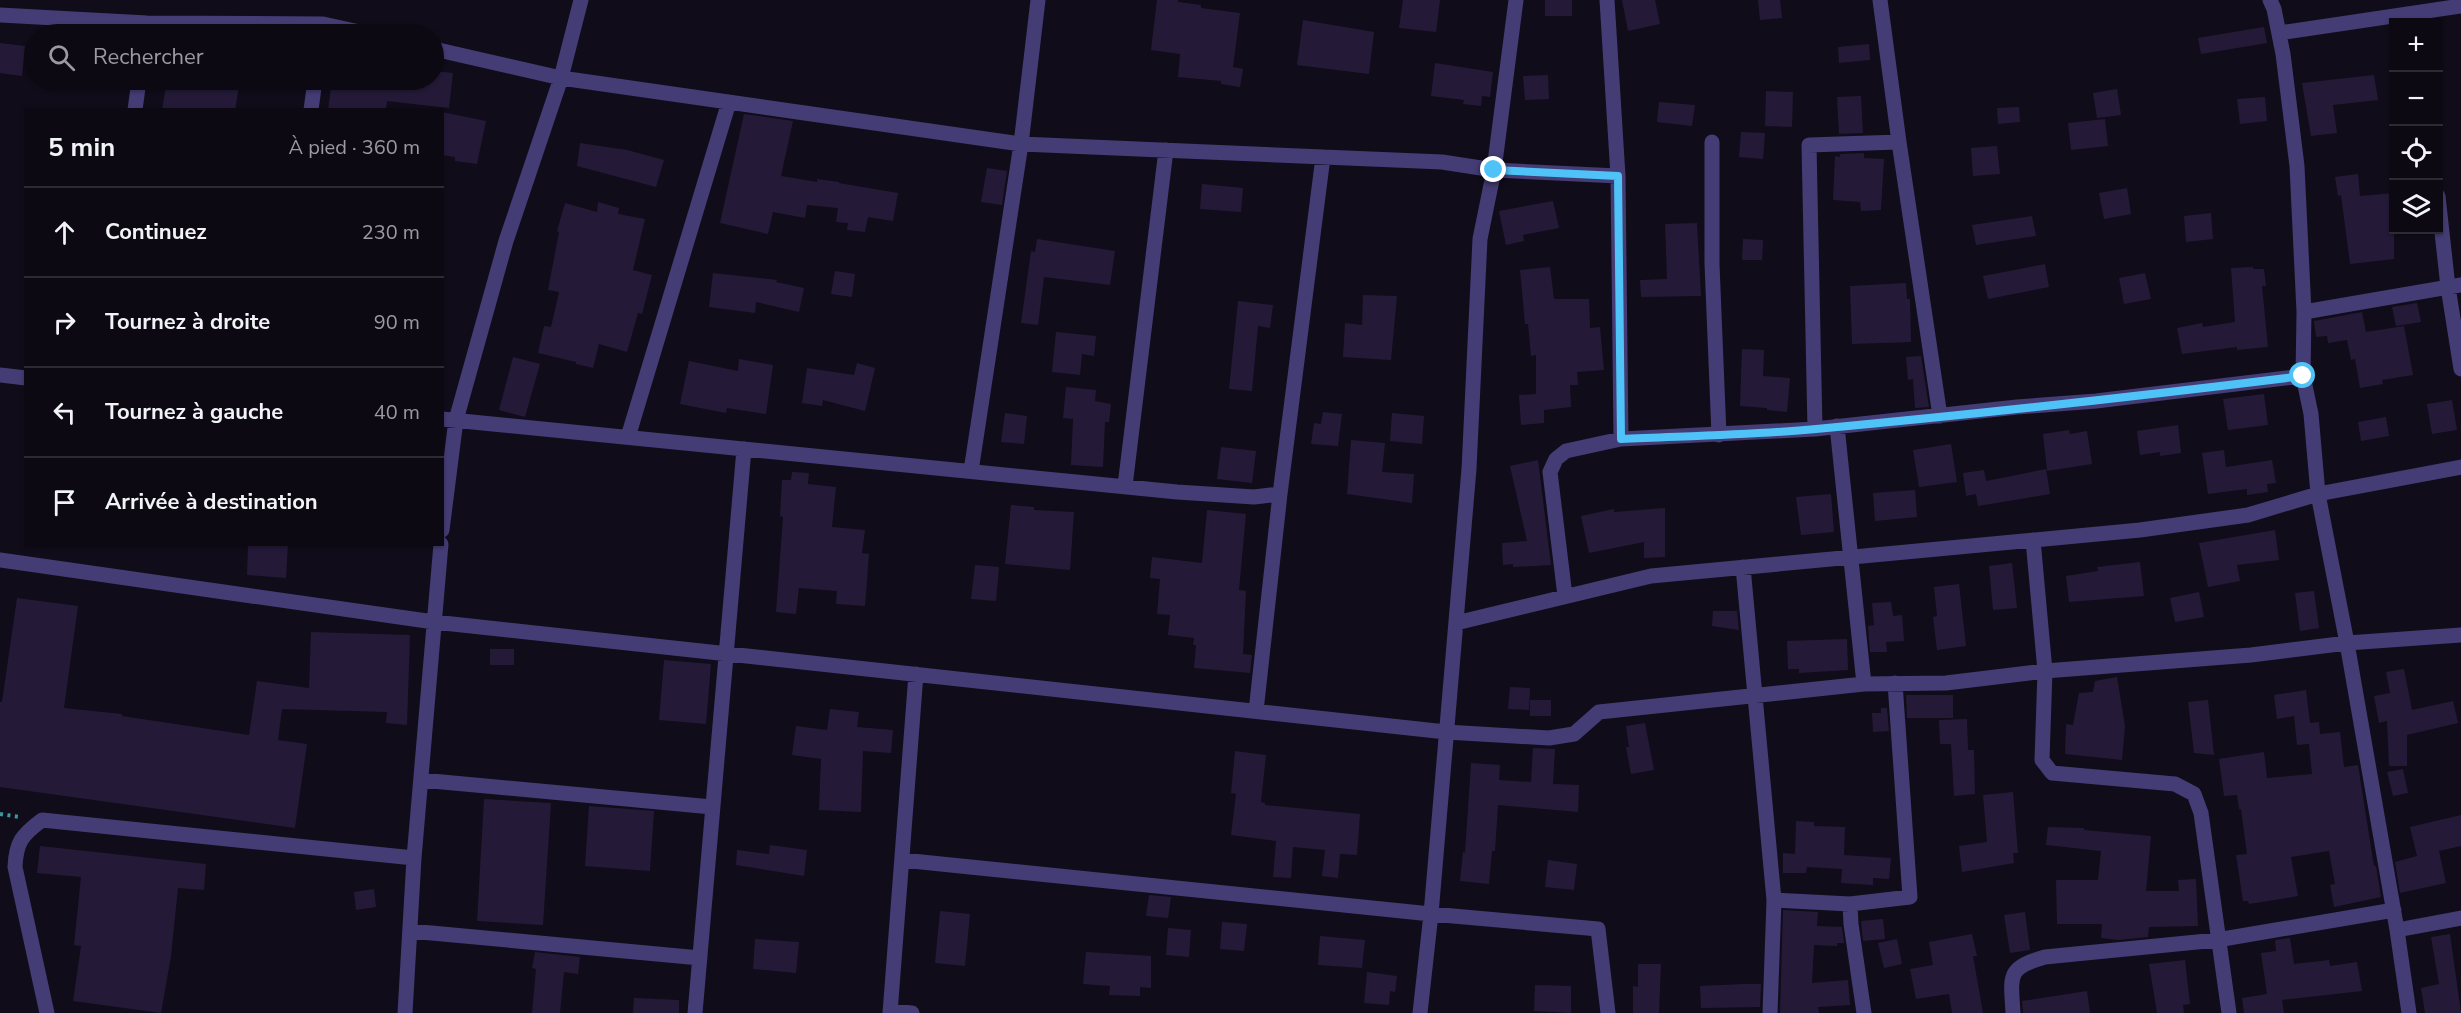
<!DOCTYPE html>
<html lang="fr">
<head>
<meta charset="utf-8">
<style>
  :root { --surface:#0c0913; --page:#1a1721; --text:#f1f3f6; --muted:#9a9aa0; --line:#2c2a33 }
  body { margin:0; font-family:"Nunito Sans",sans-serif; background:var(--page); color:var(--text) }
  .controls { position:absolute; right:18px; top:18px; display:grid; overflow:hidden; border-radius:0px; box-shadow:0 2px 4px #0004 }
  .controls button { width:54px; height:54px; display:grid; place-items:center; padding:0; border:0; border-bottom:2px solid var(--line); background:var(--surface); color:var(--text); font:30px sans-serif }
  .stop { position:absolute; width:18px; height:18px; margin:-14px; border:4px solid #4fc3f7; border-radius:50%; background:#fff }
  .stop.end { background:#4fc3f7; border-color:#fff; box-shadow:0 2px 6px #0008 }
  .list { margin:0; padding:0; list-style:none }
  h2 { display:flex; justify-content:space-between; align-items:center; height:78px; margin:0; padding:0 24px; font-size:26px }
  h2 small { font-size:20px; font-weight:400; color:var(--muted) }
  .list li { display:grid; grid-template-columns:39px 1fr auto; gap:18px; align-items:center; box-sizing:border-box; height:90px; padding:0 24px; border-top:2px solid var(--line) }
  .list b { display:block; font-size:22px; white-space:nowrap }
  .list em { font-size:20px; font-style:normal; color:var(--muted) }
  .icon { flex:none; width:33px; height:33px; fill:none; stroke:currentColor; stroke-width:2; stroke-linecap:round; stroke-linejoin:round }
  .map { position:relative; flex:none; width:2461px; height:1013px; overflow:hidden }
  .search { position:absolute; background:var(--surface); box-shadow:0 2px 4px #0004; left:24px; top:24px; width:420px; height:66px; display:flex; align-items:center; gap:15px; box-sizing:border-box; padding:0 21px; border-radius:33px; color:var(--muted); font-size:22px }
  .panel { position:absolute; background:var(--surface); box-shadow:0 2px 4px #0004; left:24px; top:108px; width:420px; height:438px; border-radius:0px }
  .map>svg:first-child { display:block }
  .building { fill:#241a38 }
  .lines { fill:none; stroke-linecap:round; stroke-linejoin:round }
  .path { stroke:#399a9f; stroke-width:4; stroke-dasharray:3 4.5; stroke-linecap:butt }
  .minor { stroke:#443c74; stroke-width:15 }
  .route { stroke:#4fc3f7; stroke-width:8 }
</style>
</head>
<body>
<div class="map">
<svg width="2461" height="1013" viewBox="0 0 2461 1013">
  <rect width="100%" height="100%" fill="#100c19"/>
  <!-- building -->
  <path class="building" d="M1157,0H1178V2L1201,5V8L1240,13L1233,67L1243,69L1240,87L1221,84V81L1178,77L1180,54L1151,50Z
    M1403,0H1440L1436,32L1399,28Z
    M1545,0H1572V16H1545Z
    M1622,0H1655L1660,24L1628,31Z
    M1758,0H1780L1782,18L1760,20Z
    M1303,20L1374,32L1369,74L1297,65Z
    M2264,27L2267,43L2201,54L2198,38Z
    M0,43L25,46L22,76L0,73Z
    M1869,44L1870,60L1839,63L1838,47Z
    M1435,63L1493,72L1490,97L1482,96L1481,106L1463,104L1464,100L1431,96Z
    M434,71L453,73L449,108L387,101L386,110H328L332,80H434Z
    M1548,75L1549,99L1525,100L1523,76Z
    M2374,75L2378,100L2333,105L2337,133L2311,136L2302,83Z
    M167,80H240L235,110H162Z
    M2117,89L2121,115L2097,118L2093,93Z
    M1766,91L1793,92L1792,127L1765,126Z
    M1861,96L1863,133L1839,134L1837,97Z
    M2265,97L2267,121L2240,124L2237,99Z
    M1659,102L1695,105L1692,126L1657,122Z
    M2019,107L2020,122L1998,124L1997,108Z
    M442,112L486,121L477,164L455,161V157L442,155Z
    M744,114L793,121L781,176L817,182V179L839,182V183L898,193L893,221L868,217L865,232L847,230L848,223L836,222L838,208L807,205L805,218L773,212L768,234L720,223Z
    M2105,119L2108,146L2071,150L2068,123Z
    M1741,132L1765,133L1763,159L1739,157Z
    M580,143L627,150L664,160L656,187L577,166Z
    M1997,146L2000,174L1973,176L1971,148Z
    M1864,153V158L1884,159L1881,210L1861,211L1860,202L1833,200L1835,156L1840,157V154Z
    M987,168L1007,171L1002,205L981,202Z
    M2358,174L2360,196L2394,193V259L2350,264L2341,195L2338,196L2335,177Z
    M1202,184L1243,188L1241,212L1200,209Z
    M2127,188L2131,214L2104,219L2099,193Z
    M1553,201L1559,228L1523,235L1524,241L1506,245L1499,211Z
    M598,202L619,208L618,214L645,219L633,270L652,275L642,314L638,313L627,352L599,344L593,368L576,364V362L538,353L544,326L551,327L559,292L548,290L559,232L557,231L565,203L597,212Z
    M2211,213L2213,239L2186,242L2184,216Z
    M2032,216L2036,236L1976,245L1972,225Z
    M1697,223L1701,296L1641,297L1640,280L1667,279L1665,224Z
    M1037,239L1115,251L1110,285L1044,277L1038,325L1021,323L1031,251L1035,252Z
    M1743,239L1763,240L1762,260H1742Z
    M2045,264L2049,287L1988,299L1983,276Z
    M1550,267L1554,299H1589L1590,328L1600,327L1604,370L1577,372L1578,385H1570L1571,407L1544,410V423L1521,425L1519,395L1536,394V355L1531,356L1528,324H1525L1520,270Z
    M2253,267V269H2264L2266,286H2262L2268,347L2237,350V347L2182,354L2177,328L2202,323L2203,327L2235,322L2231,268Z
    M835,271L855,274L852,297L831,294Z
    M713,273L777,280L776,282L804,288L799,312L756,302L755,313L709,307Z
    M2145,273L2151,299L2124,304L2119,278Z
    M1906,283L1907,299H1910L1911,342L1852,344L1850,286Z
    M1363,295L1397,296L1391,360L1343,357L1345,323L1362,325Z
    M1238,301L1273,305L1270,328L1258,326L1252,391L1229,389Z
    M2417,303L2421,322L2396,326L2392,307Z
    M2362,312L2366,332L2404,326L2413,375L2382,380L2383,384L2360,388L2355,359L2351,360L2347,340L2328,343L2327,336L2316,337L2314,321Z
    M1056,332L1096,336L1094,356L1082,354L1080,375L1052,372Z
    M1742,349L1764,350L1763,376L1790,378L1787,412L1767,410V408L1740,406Z
    M1921,356L1929,407L1915,408L1913,379L1908,380L1906,357Z
    M513,357L540,364L525,417L499,410Z
    M739,359L773,365L766,414L727,408L726,413L680,404L689,361L738,371Z
    M857,363L875,368L865,411L823,400L822,406L802,403L807,368L854,375Z
    M1066,387L1096,390L1095,401L1111,404L1109,422H1105L1103,467L1071,465L1073,419L1063,418Z
    M2264,394L2268,425L2228,430L2223,399Z
    M2452,400L2457,430L2432,434L2427,404Z
    M1323,412L1342,414L1338,446L1311,444L1314,423L1321,424Z
    M1005,413L1027,416L1024,444L1001,442Z
    M1392,413L1424,416L1422,444L1390,441Z
    M2386,417L2389,436L2361,441L2358,422Z
    M2178,425L2181,453L2160,456V452L2140,455L2137,431Z
    M2069,430L2070,434L2087,431L2092,464L2047,471L2043,434Z
    M1351,440L1385,443L1382,472L1414,474L1412,503L1347,494Z
    M1951,444L1957,482L1919,487L1913,450Z
    M1221,447L1256,451L1252,483L1217,479Z
    M2224,450L2226,467L2272,460L2276,483L2267,484L2268,492L2247,495V489L2208,494L2202,453Z
    M1538,460L1551,565L1513,567V564L1503,565L1502,543L1527,541L1510,466Z
    M2046,469L2050,494L1978,506L1976,494L1966,496L1963,473L1984,470L1986,481Z
    M792,472L809,473L808,484L836,487L832,527L865,530L862,553L869,554L865,606L836,604L837,591L799,588L796,614L776,612L783,517L780,516L782,480H791Z
    M1915,490L1917,517L1875,521L1873,493Z
    M1831,494L1834,532L1801,535L1796,497Z
    M1011,505L1034,507V510L1074,512L1070,570L1005,564Z
    M1665,508V557L1644,558V542L1589,553L1581,516L1614,509V512Z
    M1207,510L1246,514L1239,590L1246,591L1243,654L1252,655L1250,673L1194,668L1196,645H1193L1194,638L1168,635L1170,615L1157,614L1160,579L1150,578L1152,557L1202,563Z
    M2275,530L2279,560L2237,565L2240,581L2208,587L2199,543Z
    M248,544H288L286,578L247,575Z
    M2140,562L2144,596L2069,602L2066,576L2098,571L2097,567Z
    M2012,563L2017,608L1993,610L1989,566Z
    M975,565L999,567L996,601L971,599Z
    M1959,584L1966,646L1937,650L1933,617L1937,616L1934,587Z
    M2314,591L2319,628L2300,631L2295,593Z
    M2199,592L2204,617L2175,622L2170,598Z
    M17,598L78,606L64,708L122,714V716L249,735L257,681L309,688L311,632L410,635L407,725L386,723L387,712L282,709L278,740L307,744L295,828L0,787V702H2Z
    M1891,602L1893,616L1902,615L1904,641L1886,642L1887,652H1870L1868,626L1874,625L1872,603Z
    M1713,611H1737L1739,630L1712,626Z
    M1847,639L1848,670L1799,673V669H1788L1787,641Z
    M490,649H514V665H490Z
    M664,660L711,664L706,724L659,720Z
    M2404,669L2412,710L2453,701L2458,723L2407,735V766H2389L2387,721L2379,723L2374,696L2390,693L2386,672Z
    M2117,677L2125,726L2122,760L2065,754L2066,724L2073,725L2079,693L2093,692L2095,681Z
    M1510,687L1530,688L1529,710L1508,709Z
    M2306,690L2310,723L2319,722L2320,734L2340,732L2344,767L2358,765L2373,860L2374,866H2376L2381,897L2334,907L2330,885L2335,884L2329,851L2291,857L2298,896L2249,904L2248,901H2243L2236,855L2247,854L2241,809H2239L2237,795L2224,796L2219,759L2264,752L2267,778L2312,774L2309,744L2297,745L2294,716L2277,719L2274,695Z
    M1906,695H1953V718H1907Z
    M1530,700H1551V716H1530Z
    M2208,700L2214,755L2194,753L2188,702Z
    M1881,708H1887L1889,731L1873,732L1872,713H1881Z
    M830,709L859,712L857,727L893,730L891,753L863,751L861,812L819,810L821,759L792,755L796,726L827,730Z
    M1967,719L1968,750H1974L1975,794L1954,796L1951,744H1940L1939,720Z
    M1645,723L1654,770L1631,774L1626,747H1629L1626,726Z
    M1533,748L1555,749L1553,784L1579,785L1578,812L1498,805L1495,851H1492L1489,884L1460,881L1463,852L1465,853L1471,763L1500,765L1499,780L1531,782Z
    M1235,751L1266,755L1261,802L1265,803V805L1360,814L1357,855L1340,854L1338,878L1322,876L1325,850L1293,847L1291,878L1273,877L1276,841L1231,835L1236,794L1231,793Z
    M2403,769L2408,793L2393,796L2387,772Z
    M2013,792L2018,853H2013L2014,863L1962,872L1959,846L1987,842L1983,795Z
    M484,799L551,803L543,925L477,921Z
    M589,806L654,811L650,871L585,866Z
    M2461,815V846L2439,851L2446,883L2400,893L2395,862L2417,856L2410,827Z
    M1796,821L1814,822V826L1845,827L1844,855L1891,858L1889,879L1873,878V885L1841,883L1842,869L1807,867L1806,873H1783V853L1795,854Z
    M2048,827L2084,828V830L2151,836L2146,891H2179L2178,880L2196,879L2198,926L2149,927L2148,937L2118,940L2101,938L2102,924H2057L2056,880H2098L2101,851L2046,845Z
    M770,845L807,850L804,876L736,865L737,850L769,854Z
    M40,846L206,864L204,890L178,888L171,956L161,1013L73,1001L81,946L74,945L81,877L37,873Z
    M1548,860L1577,864L1574,890L1545,887Z
    M374,889L376,907L356,910L354,892Z
    M1149,895L1171,897L1168,918L1146,916Z
    M1783,910L1818,912L1817,926L1842,927L1844,943H1837V946L1814,945L1812,983L1848,980L1850,1005L1818,1007L1819,1013H1780Z
    M940,911L970,914L965,966L935,963Z
    M2025,912L2030,950L2010,953L2004,915Z
    M1883,919L1885,939L1863,941L1861,921Z
    M1222,922L1247,924L1244,951L1220,949Z
    M1168,928L1191,930L1189,957L1166,955Z
    M1972,934L1977,956H1973L1983,1013H1952L1949,994L1916,999L1910,969L1933,965L1929,942Z
    M2450,934L2461,1013H2425L2421,988L2439,984L2431,937Z
    M1320,936L1365,940L1362,968L1318,965Z
    M2290,938L2294,964L2329,960L2330,966L2357,962L2362,991L2282,1000L2284,1013H2244L2242,998L2267,994L2261,953L2276,951L2275,940Z
    M755,939L799,942L796,973L753,969Z
    M1897,939L1902,964L1884,968L1878,943Z
    M535,952L580,957L578,974L564,972L560,1013H532L536,969L532,968Z
    M1086,952L1151,956V988L1140,987V996L1109,995L1110,986L1083,984Z
    M2185,960L2190,1004L2183,1005L2184,1013H2157L2149,964Z
    M1638,964H1661L1659,1013H1633V986L1638,987Z
    M1367,972L1397,976L1395,992L1390,991L1389,1005L1364,1003Z
    M1744,984H1761L1760,1007L1701,1008L1700,986Z
    M1535,985L1571,986V1013L1534,1011Z
    M2087,991L2090,1013H2023L2022,1001Z
    M634,998L679,1000V1013H633Z"/>
  <g class="lines">
    <!-- path -->
    <path class="path" d="M0,814L20,817"/>
    <!-- minor -->
    <path class="minor" d="M1607,0L1618,176L1621,439
      M1880,0L1899,142L1940,416
      M2270,0L2274,9L2283,54L2297,166L2304,312L2303,376L2311,414L2318,494L2347,643L2397,930L2409,1013
      M0,15L147,23L323,24L369,34
      M2279,33L2461,6
      M434,49L561,78L1021,144L1442,162L1494,170L1618,176
      M135,110L139,80
      M311,110L315,80
      M1712,142V264L1719,435
      M2438,196L2448,287L2461,369
      M2304,312L2461,285
      M0,375L26,378
      M442,419L1177,492L1254,497L1280,494
      M1837,426L1864,684
      M1815,429L1809,145L1899,142
      M628,437L729,102
      M971,471L1021,144L1038,0
      M1125,486L1166,150
      M442,530L456,420L506,241L561,78L581,0
      M2033,540L2045,671L2042,760L2052,773L2175,784L2194,794L2201,813L2229,1013
      M0,560L434,622L1446,732L1549,738L1574,734L1599,712L1864,684L1946,683L2045,671L2251,655L2347,643L2461,635
      M1743,567L1774,900L1770,1013
      M1565,596L1550,472L1556,459L1566,451L1621,439L1815,429L2017,407L2096,401L2303,376
      M1456,623L1651,576L2140,530L2248,515L2318,494L2461,467
      M1256,711L1280,494L1323,157
      M421,780L712,807
      M902,860L1431,914L1598,929L1608,1013
      M1774,900L1850,904L1910,897L1895,683
      M1850,904L1851,924L1864,1013
      M2397,930L2461,918
      M410,931L700,958
      M890,1011L912,1013
      M47,1013L15,867C16,842 22,835 42,820L414,858
      M405,1013L414,858L441,544
      M695,1013L744,449
      M890,1013L916,674
      M1420,1013L1431,914L1469,469L1480,239L1494,170L1516,0
      M2013,1013C2011,976 2006,968 2045,957L2217,940L2394,910"/>
  </g>
  <g class="lines">
    <!-- route -->
    <path class="route" d="M1494,170L1618,176L1621,439C1686,436 1751,435 1816,429C1978,414 2141,396 2303,376"/>
  </g>
</svg>
<div class="controls">
<button>+</button>
<button>−</button>
<button><svg class="icon" aria-label="locate" viewBox="0 0 24 24"><circle cx="12" cy="12" r="6"/><path d="M12 2v4M12 18v4M2 12h4M18 12h4"/></svg></button>
<button><svg class="icon" aria-label="layers" viewBox="0 0 24 24"><path d="M12 4l9 5-9 5-9-5zM3 14l9 5 9-5"/></svg></button>
</div>
<div class="stop" style="left:2303px;top:376px"></div>
<div class="stop end" style="left:1494px;top:170px"></div>
<div class="search"><svg class="icon" aria-label="search" viewBox="0 0 24 24"><circle cx="10" cy="10" r="6"/><path d="M15 15l6 6"/></svg>Rechercher</div>
<section class="panel">
<h2>5 min<small>À pied · 360 m</small></h2>
<ul class="list">
<li><svg class="icon" aria-label="ahead" viewBox="0 0 24 24"><path d="M12 20V5M6 11l6-6 6 6"/></svg><div><b>Continuez</b></div><em>230 m</em></li>
<li><svg class="icon" aria-label="right" viewBox="0 0 24 24"><path d="M7 20v-9h11M14 6l5 5-5 5"/></svg><div><b>Tournez à droite</b></div><em>90 m</em></li>
<li><svg class="icon" aria-label="left" viewBox="0 0 24 24"><path d="M17 20v-9H6M10 6l-5 5 5 5"/></svg><div><b>Tournez à gauche</b></div><em>40 m</em></li>
<li><svg class="icon" aria-label="arrive" viewBox="0 0 24 24"><path d="M6 21V4h12l-3 4 3 4H6"/></svg><div><b>Arrivée à destination</b></div></li>
</ul>
</section>
</div>
</body>
</html>
